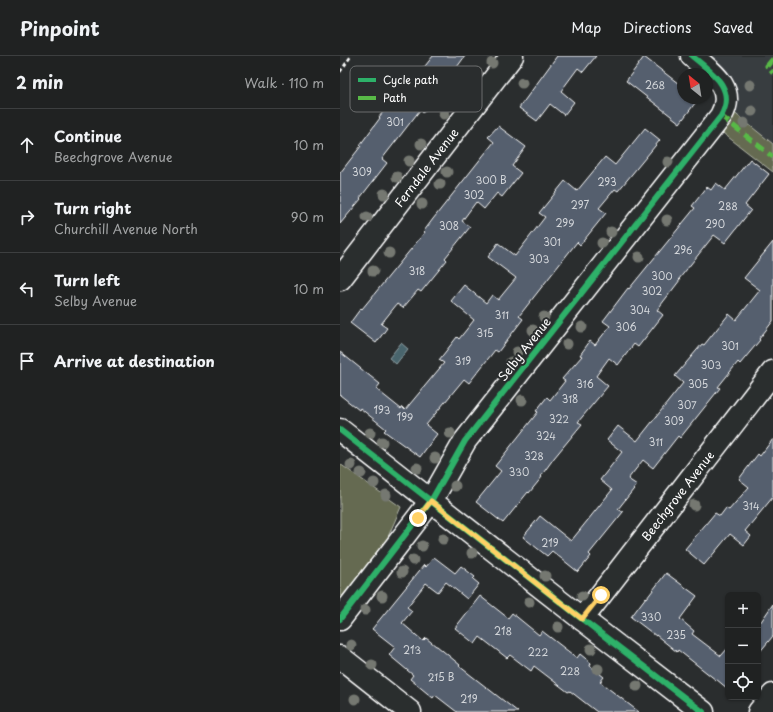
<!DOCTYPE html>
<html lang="en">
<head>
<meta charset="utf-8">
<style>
  :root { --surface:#202222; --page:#2d2f2f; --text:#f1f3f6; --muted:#a2a4a5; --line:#3d3f40 }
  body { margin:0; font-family:"Playpen Sans",sans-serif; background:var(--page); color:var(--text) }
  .controls { position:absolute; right:12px; bottom:12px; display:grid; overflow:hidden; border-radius:6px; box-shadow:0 1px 3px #0004 }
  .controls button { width:36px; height:36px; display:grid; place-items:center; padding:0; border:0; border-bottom:1px solid var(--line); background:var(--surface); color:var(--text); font:20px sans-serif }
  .compass { position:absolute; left:337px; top:12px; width:36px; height:36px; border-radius:50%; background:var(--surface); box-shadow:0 1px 3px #0004; rotate:330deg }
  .stop { position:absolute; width:12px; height:12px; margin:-9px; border:3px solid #ffd166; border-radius:50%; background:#fff }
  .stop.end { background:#ffd166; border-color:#fff; box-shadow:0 1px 4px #0008 }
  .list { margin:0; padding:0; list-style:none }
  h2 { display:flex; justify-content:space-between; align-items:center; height:52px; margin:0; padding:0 16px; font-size:17px }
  h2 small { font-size:13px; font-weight:400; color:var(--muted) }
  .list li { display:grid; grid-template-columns:26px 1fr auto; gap:12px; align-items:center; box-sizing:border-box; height:72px; padding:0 16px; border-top:1px solid var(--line) }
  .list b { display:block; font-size:15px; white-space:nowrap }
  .list p { margin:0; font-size:13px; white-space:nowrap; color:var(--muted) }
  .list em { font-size:13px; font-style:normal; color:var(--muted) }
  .icon { flex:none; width:22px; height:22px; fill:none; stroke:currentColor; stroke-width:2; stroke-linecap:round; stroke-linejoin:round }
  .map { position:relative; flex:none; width:433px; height:656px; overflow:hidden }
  header { display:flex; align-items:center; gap:24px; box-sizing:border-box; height:56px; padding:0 20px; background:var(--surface); border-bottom:1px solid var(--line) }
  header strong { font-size:19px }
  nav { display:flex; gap:22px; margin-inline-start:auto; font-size:14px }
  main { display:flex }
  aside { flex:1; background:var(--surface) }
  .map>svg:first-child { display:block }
  .built { fill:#373c41 }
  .green { fill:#656b51; stroke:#b2b5a8 }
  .water { fill:#49656d; stroke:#92a3a7 }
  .building { fill:#545e6e; stroke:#fff }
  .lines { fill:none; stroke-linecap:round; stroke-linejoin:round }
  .minor-casing { stroke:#fff; stroke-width:25 }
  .path { stroke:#fff; stroke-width:2.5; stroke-dasharray:4 3; stroke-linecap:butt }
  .minor { stroke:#2a2d2e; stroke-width:22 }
  .quiet { stroke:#58b947; stroke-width:5; stroke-dasharray:10 5; stroke-linecap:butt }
  .cycleway-casing { stroke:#2a2d2e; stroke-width:8 }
  .cycleway { stroke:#2db169; stroke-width:6 }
  .tree { fill:#757871 }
  .route { stroke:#ffd166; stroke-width:5 }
  .labels { text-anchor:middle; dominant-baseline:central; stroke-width:4; stroke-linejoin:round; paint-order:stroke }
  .number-label { font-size:10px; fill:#d4d7db }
  .street-label { font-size:12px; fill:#fff; stroke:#2a2d2e }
  .key { fill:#2a2d2e; stroke:#6a6c6d; stroke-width:1 }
  .key-label { font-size:11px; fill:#fff }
</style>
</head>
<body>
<header>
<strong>Pinpoint</strong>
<nav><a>Map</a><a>Directions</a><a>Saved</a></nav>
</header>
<main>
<aside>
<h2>2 min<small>Walk · 110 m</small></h2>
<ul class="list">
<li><svg class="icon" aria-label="ahead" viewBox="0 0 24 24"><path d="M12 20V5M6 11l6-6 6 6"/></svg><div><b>Continue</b><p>Beechgrove Avenue</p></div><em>10 m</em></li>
<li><svg class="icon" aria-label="right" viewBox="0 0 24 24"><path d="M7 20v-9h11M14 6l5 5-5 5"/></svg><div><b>Turn right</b><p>Churchill Avenue North</p></div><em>90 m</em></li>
<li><svg class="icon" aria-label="left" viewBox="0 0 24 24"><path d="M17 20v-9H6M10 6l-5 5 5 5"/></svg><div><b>Turn left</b><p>Selby Avenue</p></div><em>10 m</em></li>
<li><svg class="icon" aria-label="arrive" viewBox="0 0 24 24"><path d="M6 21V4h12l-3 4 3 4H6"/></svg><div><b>Arrive at destination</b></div></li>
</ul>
</aside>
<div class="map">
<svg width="433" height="656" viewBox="0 0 433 656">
  <rect width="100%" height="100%" fill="#2a2d2e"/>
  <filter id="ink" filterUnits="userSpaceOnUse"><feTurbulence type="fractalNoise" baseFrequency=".025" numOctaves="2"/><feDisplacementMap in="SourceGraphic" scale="8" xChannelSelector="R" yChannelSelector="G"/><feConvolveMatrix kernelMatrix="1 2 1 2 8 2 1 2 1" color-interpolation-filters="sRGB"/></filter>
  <g filter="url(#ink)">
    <!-- built -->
    <path class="built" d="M364,0H433V88L392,55Z"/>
    <!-- green -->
    <path class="green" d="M392,55L433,88V116L379,74Z
      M0,408L61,451L47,483L0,543Z"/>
    <!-- water -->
    <path class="water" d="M61,287L68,293L56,308L49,302Z"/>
    <!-- building -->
    <path class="building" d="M93,0H125L107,25L90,46H91L83,57L80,54L42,103L47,107L20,142L21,143L0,168V117L21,90L20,89L40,62L39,61L47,51L52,54L70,30L68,28L77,18L78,19Z
      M217,0H256L243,16L238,12L221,35L234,46L224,59L210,48L197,65L179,52Z
      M304,1L343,31V42H359L340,67L286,25Z
      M158,70L186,91L172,110L181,117L162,141L157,137L144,153L136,146L122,165L130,171L105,202L107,204L81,236L78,234L63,252L57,248L41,268L47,272L36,287L10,267L21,252L22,253L85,176L84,175L93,163L154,86L148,81Z
      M305,72L320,84L278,135L275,133L259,152L266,157L240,189L237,186L179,260L183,263L158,296L155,294L129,327L124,323L86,369L97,378L80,401L44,375L46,373L20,352L19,354L0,339V296L40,328L36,333L61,353L62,351L65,354L104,307L99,304L117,281L119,283L134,264L111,245L124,229L146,247L152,239L158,244L176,222L148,201L158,187L175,200L205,161L199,157L225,125L237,135L265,101L275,109Z
      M410,103L429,118L405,149L411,154L385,187L374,179L339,223L340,224L317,254L323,259L298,291L294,288L278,309L269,302L256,320L268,330L238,366L242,368L214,402L201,420L202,421L189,437L188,436L163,467L136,446L161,415L155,410L198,356L196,355L207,341L210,344L225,325L222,323L242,300L240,299L250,285L255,289L270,270L263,265L288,232L289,233L355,152L352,150L367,131L371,134L376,127L385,134Z
      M433,186V265L419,283L420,284L400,308L398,306L378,331L380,332L340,382L338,380L313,412L303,404L288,423L297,429L278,453L283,456L249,498L251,500L238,516L212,495L207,500L183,481L200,460L231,485L272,434L260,424L282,396L267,384L278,370L297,385L343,327L335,320L362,288L364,289L389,258L396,264L420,234L404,222Z
      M433,383V441L405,475L411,480L404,489L390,478L364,509L345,493L375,457L380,460L386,452L389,454L409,431L399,423L418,398L420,400Z
      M94,501L115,517L121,510L135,521L133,523L139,528L127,543L106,526L98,536L86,527L67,551L72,555L62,567L83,585L86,582L96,590H97L120,609L119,610L178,656H117L95,639L93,642L70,623L73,619L49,599L55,591L32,573L84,509L86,511Z
      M326,517L357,540L340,563L354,575L352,578L381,600L388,592V633L376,623V624L338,594L337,596L316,579V580L291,561L306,541L307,542Z
      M140,540L168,562L172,557L199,579L202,575L237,602L240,598L251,607L250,610L264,621L260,626L299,656H257L230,635L228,636L194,610L191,615L170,599L167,602L140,581L135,588L115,572Z
      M433,548V580L418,598V570Z"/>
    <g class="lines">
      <defs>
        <g id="minor">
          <path id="s1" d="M0,223L172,0"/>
          <path d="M0,374L242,563L363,656"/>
          <path d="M0,563L91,445L125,385L381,60C397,32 371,16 352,0"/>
          <path id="s2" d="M242,563L433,316"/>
          <path d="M0,601L70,656"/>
          <path d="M419,656L433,639"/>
        </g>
      </defs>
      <!-- minor casing -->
      <use href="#minor" class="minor-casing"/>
      <!-- path -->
      <path class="path" d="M0,16L11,0"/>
      <!-- minor -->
      <use href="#minor" class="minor"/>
      <!-- quiet -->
      <path class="quiet" d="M433,3L427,10L433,17
        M381,60L433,101"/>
      <defs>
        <path id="cycleway" d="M0,374L242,563L363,656
          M0,563L91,445L125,385L381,60C397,32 371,16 352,0"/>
      </defs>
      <!-- cycleway casing -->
      <use href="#cycleway" class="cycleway-casing"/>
      <!-- cycleway -->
      <use href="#cycleway" class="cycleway"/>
    </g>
    <!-- trees -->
    <g class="tree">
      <circle cx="152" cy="7" r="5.5"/>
      <circle cx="137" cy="17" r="5.5"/>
      <circle cx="182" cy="27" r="5.5"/>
      <circle cx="410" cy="29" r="5.5"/>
      <circle cx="412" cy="55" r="5.5"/>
      <circle cx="104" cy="58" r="5.5"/>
      <circle cx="404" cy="67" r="5.5"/>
      <circle cx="81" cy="88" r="5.5"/>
      <circle cx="69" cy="105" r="5.5"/>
      <circle cx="328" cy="106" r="5.5"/>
      <circle cx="107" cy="116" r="5.5"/>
      <circle cx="57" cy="121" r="5.5"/>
      <circle cx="100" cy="128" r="5.5"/>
      <circle cx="44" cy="138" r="5.5"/>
      <circle cx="82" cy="148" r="5.5"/>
      <circle cx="27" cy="161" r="5.5"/>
      <circle cx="327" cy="164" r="5.5"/>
      <circle cx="271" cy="176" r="5.5"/>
      <circle cx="262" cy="187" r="5.5"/>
      <circle cx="49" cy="197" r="5.5"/>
      <circle cx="299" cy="201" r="5.5"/>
      <circle cx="33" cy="215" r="5.5"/>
      <circle cx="204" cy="261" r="5.5"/>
      <circle cx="242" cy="271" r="5.5"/>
      <circle cx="193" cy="274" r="5.5"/>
      <circle cx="227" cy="288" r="5.5"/>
      <circle cx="177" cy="296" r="5.5"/>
      <circle cx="171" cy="306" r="5.5"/>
      <circle cx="182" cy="344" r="5.5"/>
      <circle cx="30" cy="377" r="5.5"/>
      <circle cx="110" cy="377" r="5.5"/>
      <circle cx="42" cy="386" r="5.5"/>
      <circle cx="95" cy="402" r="5.5"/>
      <circle cx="11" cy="409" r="5.5"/>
      <circle cx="77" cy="412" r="5.5"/>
      <circle cx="21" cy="417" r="5.5"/>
      <circle cx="34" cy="427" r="5.5"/>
      <circle cx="115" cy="430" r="5.5"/>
      <circle cx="46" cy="439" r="5.5"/>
      <circle cx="354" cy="449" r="5.5"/>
      <circle cx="103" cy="483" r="5.5"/>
      <circle cx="82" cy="490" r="5.5"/>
      <circle cx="132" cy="497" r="5.5"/>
      <circle cx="73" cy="504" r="5.5"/>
      <circle cx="62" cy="516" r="5.5"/>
      <circle cx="205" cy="520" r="5.5"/>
      <circle cx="42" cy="540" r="5.5"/>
      <circle cx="242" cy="540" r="5.5"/>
      <circle cx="189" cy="546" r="5.5"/>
      <circle cx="25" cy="554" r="5.5"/>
      <circle cx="218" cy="571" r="5.5"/>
      <circle cx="11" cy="589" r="5.5"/>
      <circle cx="251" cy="593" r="5.5"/>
      <circle cx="32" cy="609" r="5.5"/>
      <circle cx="258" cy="613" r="5.5"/>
      <circle cx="297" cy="630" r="5.5"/>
      <circle cx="15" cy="643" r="5.5"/>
    </g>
  </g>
  <g class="lines" filter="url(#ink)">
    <!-- route -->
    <path class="route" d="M78,462L91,445L242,563L261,539"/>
  </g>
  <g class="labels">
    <!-- number labels -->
    <g class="number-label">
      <text x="315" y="28">268</text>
      <text x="55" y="65">301</text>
      <text x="22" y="115">309</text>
      <text x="151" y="123">300 B</text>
      <text x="267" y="125">293</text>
      <text x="134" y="138">302</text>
      <text x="240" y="148">297</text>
      <text x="388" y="149">288</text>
      <text x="225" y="166">299</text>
      <text x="375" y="167">290</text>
      <text x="109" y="169">308</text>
      <text x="212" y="185">301</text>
      <text x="343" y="193">296</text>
      <text x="199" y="202">303</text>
      <text x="77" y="214">318</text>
      <text x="322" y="219">300</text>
      <text x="312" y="234">302</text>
      <text x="300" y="253">304</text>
      <text x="162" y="258">311</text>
      <text x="286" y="270">306</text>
      <text x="145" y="276">315</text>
      <text x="390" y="289">301</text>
      <text x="123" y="304">319</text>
      <text x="371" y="308">303</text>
      <text x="245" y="327">316</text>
      <text x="358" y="327">305</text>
      <text x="230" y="342">318</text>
      <text x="347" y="348">307</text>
      <text x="42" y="353">193</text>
      <text x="65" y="360">199</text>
      <text x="219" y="362">322</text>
      <text x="334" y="364">309</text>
      <text x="206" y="379">324</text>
      <text x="316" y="385">311</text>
      <text x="194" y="399">328</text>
      <text x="179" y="415">330</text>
      <text x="411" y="449">314</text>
      <text x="210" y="486">219</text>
      <text x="311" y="560">330</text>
      <text x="163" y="574">218</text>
      <text x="336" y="578">235</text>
      <text x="72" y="593">213</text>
      <text x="198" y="595">222</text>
      <text x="230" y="614">228</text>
      <text x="101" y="620">215 B</text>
      <text x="129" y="642">219</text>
    </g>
    <!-- street labels -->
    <g class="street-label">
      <text stroke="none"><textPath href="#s1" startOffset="141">Ferndale Avenue</textPath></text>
      <text transform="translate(184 293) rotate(-52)">Selby Avenue</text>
      <text stroke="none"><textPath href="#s2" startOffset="156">Beechgrove Avenue</textPath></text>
    </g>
  </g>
  <!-- legend -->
  <rect x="10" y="10" width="132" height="46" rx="6" class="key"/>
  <rect x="18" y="22" width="18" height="4" fill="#2db169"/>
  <rect x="18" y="40" width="18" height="4" fill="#58b947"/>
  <g class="key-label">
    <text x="43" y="28">Cycle path</text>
    <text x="43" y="46">Path</text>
  </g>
</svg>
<div class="controls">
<button>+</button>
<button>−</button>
<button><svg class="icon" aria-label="locate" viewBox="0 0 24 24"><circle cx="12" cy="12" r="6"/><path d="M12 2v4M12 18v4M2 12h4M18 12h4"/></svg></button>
</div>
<svg class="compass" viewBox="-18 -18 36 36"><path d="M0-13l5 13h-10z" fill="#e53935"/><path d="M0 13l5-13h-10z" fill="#a2a4a5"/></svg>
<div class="stop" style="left:261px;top:539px"></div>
<div class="stop end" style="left:78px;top:462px"></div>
</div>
</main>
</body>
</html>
